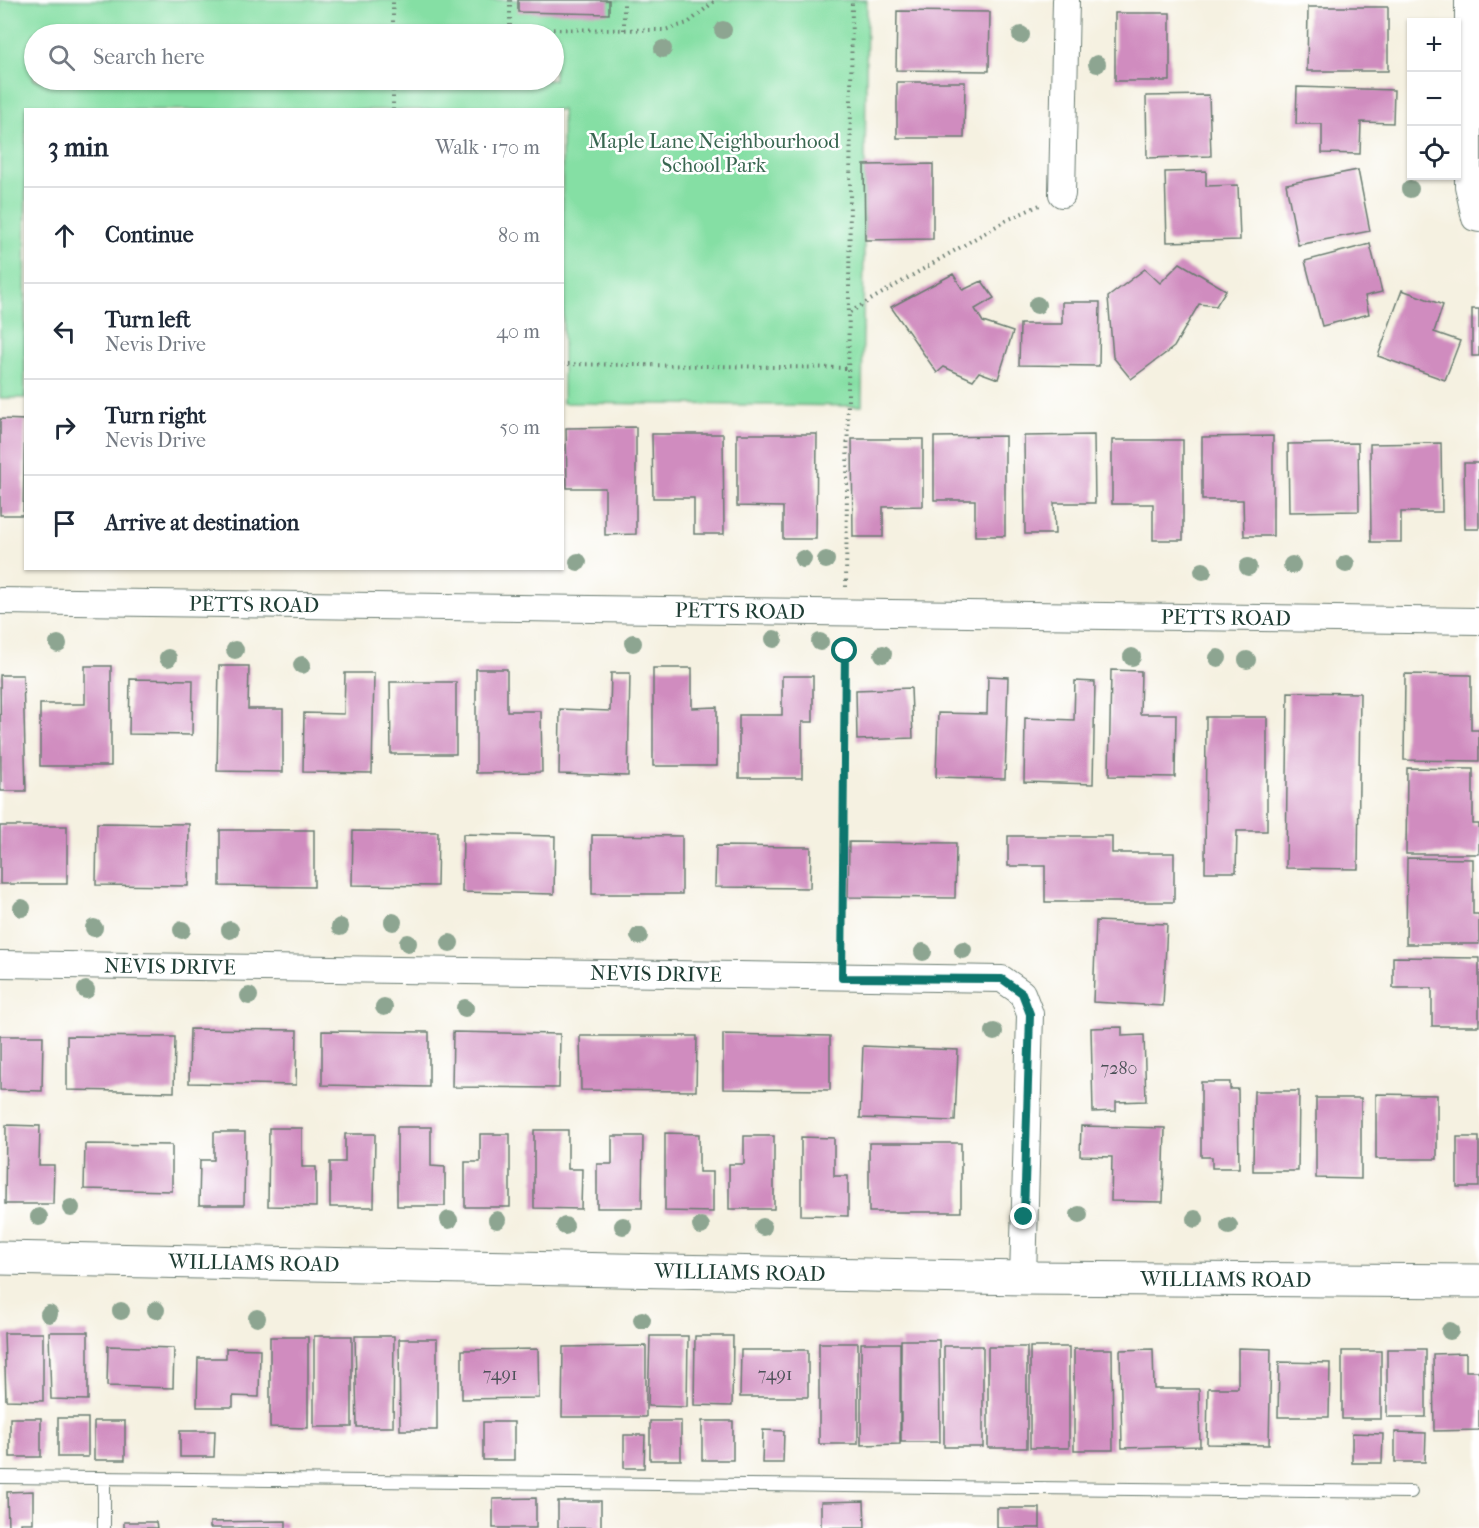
<!DOCTYPE html>
<html lang="en">
<head>
<meta charset="utf-8">
<style>
  :root { --surface:#fff; --page:#f2f2f3; --text:#1f2937; --muted:#747a83; --line:#e0e1e3 }
  body { margin:0; font-family:"IM FELL French Canon",serif; background:var(--page); color:var(--text) }
  .controls { position:absolute; right:18px; top:18px; display:grid; overflow:hidden; border-radius:0px; box-shadow:0 2px 4px #0004 }
  .controls button { width:54px; height:54px; display:grid; place-items:center; padding:0; border:0; border-bottom:2px solid var(--line); background:var(--surface); color:var(--text); font:30px sans-serif }
  .stop { position:absolute; width:18px; height:18px; margin:-14px; border:4px solid #0f766e; border-radius:50%; background:#fff }
  .stop.end { background:#0f766e; border-color:#fff; box-shadow:0 2px 6px #0008 }
  .list { margin:0; padding:0; list-style:none }
  h2 { display:flex; justify-content:space-between; align-items:center; height:78px; margin:0; padding:0 24px; font-size:26px }
  h2 small { font-size:20px; font-weight:400; color:var(--muted) }
  .list li { display:grid; grid-template-columns:39px 1fr auto; gap:18px; align-items:center; box-sizing:border-box; height:96px; padding:0 24px; border-top:2px solid var(--line) }
  .list b { display:block; font-size:22px; white-space:nowrap }
  .list p { margin:0; font-size:20px; white-space:nowrap; color:var(--muted) }
  .list em { font-size:20px; font-style:normal; color:var(--muted) }
  .icon { flex:none; width:33px; height:33px; fill:none; stroke:currentColor; stroke-width:2; stroke-linecap:round; stroke-linejoin:round }
  .map { position:relative; flex:none; width:1479px; height:1528px; overflow:hidden }
  .search { position:absolute; background:var(--surface); box-shadow:0 2px 4px #0004; left:24px; top:24px; width:540px; height:66px; display:flex; align-items:center; gap:15px; box-sizing:border-box; padding:0 21px; border-radius:33px; color:var(--muted); font-size:22px }
  .panel { position:absolute; background:var(--surface); box-shadow:0 2px 4px #0004; left:24px; top:108px; width:540px; height:462px; border-radius:0px }
  .map>svg:first-child { display:block }
  .green { fill:#85dfa4; stroke:#528e6c; stroke-width:1.5; fill-rule:evenodd }
  .building { fill:#d08cbf }
  .lines { fill:none; stroke-linecap:round; stroke-linejoin:round }
  .lane-casing { stroke:#6a7c71; stroke-width:14 }
  .street-casing { stroke:#6a7c71; stroke-width:28 }
  .secondary-casing { stroke:#6a7c71; stroke-width:35 }
  .path { stroke:#6a7c71; stroke-width:4; stroke-dasharray:1.5 4.5; stroke-linecap:butt }
  .lane { stroke:#fff; stroke-width:12 }
  .street { stroke:#fff; stroke-width:26 }
  .secondary { stroke:#fff; stroke-width:33 }
  .tree { fill:#8da591 }
  .route { stroke:#0f766e; stroke-width:8 }
  .labels { text-anchor:middle; dominant-baseline:central; stroke-width:5; stroke-linejoin:round; paint-order:stroke }
  .number-label { font-size:18px; fill:#4b5157 }
  .park-label { font-size:21px; fill:#386650; stroke:#fff }
  .street-label { font-size:21px; fill:#1f3d34; stroke:#fff }
</style>
</head>
<body>
<div class="map">
<svg width="1479" height="1528" viewBox="0 0 1479 1528">
  <rect width="100%" height="100%" fill="#fff"/>
  <filter id="ink" filterUnits="userSpaceOnUse"><feTurbulence type="fractalNoise" baseFrequency=".0167" numOctaves="2"/><feDisplacementMap in="SourceGraphic" scale="12" xChannelSelector="R" yChannelSelector="G"/><feConvolveMatrix kernelMatrix="1 2 1 2 8 2 1 2 1" color-interpolation-filters="sRGB"/></filter>
  <filter id="wash" filterUnits="userSpaceOnUse"><feTurbulence type="fractalNoise" baseFrequency=".008" numOctaves="4" result="noise"/><feDisplacementMap in="SourceGraphic" scale="24" xChannelSelector="R" yChannelSelector="G"/><feGaussianBlur stdDeviation="1.35" result="paint"/><feColorMatrix in="noise" values="0 0 0 0 0 0 0 0 0 0 0 0 0 0 0 0 0 1.4 0 .05"/><feComposite in="paint" operator="in"/></filter>
  <g filter="url(#wash)">
    <rect width="100%" height="100%" fill="#f5f1e1"/>
    <!-- green -->
    <path class="green" d="M0,0H867L862,406L563,403L562,110H26L25,398H0ZM34,34H554V80H34Z"/>
    <g id="blocks">
      <!-- building -->
      <path class="building" d="M518,0H609V14L518,12Z
        M1308,7H1388V71H1307Z
        M897,11L990,12L989,71L896,70Z
        M1115,13H1170V81H1115Z
        M897,82H965L964,138H897Z
        M1297,87L1394,90L1393,123L1361,122L1360,154L1322,153V124H1296Z
        M1209,95L1211,156L1147,158L1146,96Z
        M933,164V239L865,240L864,165Z
        M1358,170L1370,231L1298,245L1286,184Z
        M1206,171V186L1238,185L1240,240L1167,242L1165,172Z
        M1370,244L1382,292L1365,296L1369,314L1322,326L1305,261Z
        M1180,263L1226,290L1216,306L1199,304L1174,347L1131,379L1113,357L1108,297L1145,269L1160,283Z
        M953,274L963,290L982,281L994,298L975,309L983,322L1013,332L998,379L979,372L973,380L944,367L937,373L891,307Z
        M1402,290L1443,305L1434,332L1460,341L1445,380L1378,356Z
        M1062,302H1100L1099,366L1019,365L1020,324H1062Z
        M1472,309H1479V356H1472Z
        M0,419L25,420L23,515H0Z
        M636,427V534L605,535V488H567L566,428Z
        M652,434H723L724,534H694V498H653Z
        M737,434H817L816,539H783V507L737,506Z
        M1094,435L1095,503H1054L1055,534H1025L1024,436Z
        M1005,436V536H975V500H934V437Z
        M1273,436V536H1244L1243,500H1202V437Z
        M852,439H923V506L883,507V537H853Z
        M1112,440H1183V540H1153V504H1112Z
        M1358,443L1359,511L1289,512L1288,444Z
        M1441,443L1442,512H1401V542H1371L1370,444Z
        M1464,463H1479V529H1465Z
        M85,666H111V766H40V704H85Z
        M219,666H249L248,709H283V772L217,771Z
        M653,668H692V708L717,707V766H653Z
        M476,669H507V711H541L542,772L476,773Z
        M1111,670L1141,671L1140,714H1176L1175,777L1109,776Z
        M345,673H374L372,773L303,772L304,713L344,714Z
        M611,673H630L628,776L559,774L560,709L610,711Z
        M1405,674L1471,675V730H1479V761L1404,760Z
        M0,675H23L26,791H1Z
        M782,676H813V722H802V778H739V715H782Z
        M988,676L1008,677L1005,779L936,777L938,713L987,714Z
        M130,679L193,680L192,735L129,734Z
        M1075,681L1095,682L1093,784L1024,782L1025,718L1074,720Z
        M390,682H456V754H391Z
        M911,688L913,738L857,740L856,690Z
        M1288,692L1360,693L1358,869L1286,868Z
        M1206,717H1267V831H1237L1236,872H1205Z
        M1407,768L1473,769V824H1479V854H1406Z
        M97,823L189,824L188,886L96,885Z
        M0,826H67V884H0Z
        M220,830H314V887L220,886Z
        M353,831L438,832L437,886L352,885Z
        M463,834L555,836L554,894L462,892Z
        M592,835L682,836V894H592Z
        M1008,836H1112V853H1174V902H1045V866H1008Z
        M849,842L956,843L955,898L848,897Z
        M716,846L811,847L810,888L715,887Z
        M1407,858L1473,859V914H1479V944H1406Z
        M1096,921L1167,924L1163,1006L1093,1002Z
        M1393,957L1479,958V1026H1432V988H1393Z
        M1122,1027V1036L1144,1035L1146,1101L1116,1102V1111L1093,1112L1091,1028Z
        M190,1029L297,1030L296,1085L189,1083Z
        M322,1031L429,1032V1087L322,1085Z
        M453,1032L560,1034L559,1088L452,1087Z
        M723,1034L830,1036V1090L723,1089Z
        M0,1036H43L42,1091L0,1090Z
        M67,1036L175,1037L174,1092L67,1090Z
        M580,1036H697L696,1091L581,1090Z
        M863,1046L958,1050L955,1121L860,1118Z
        M1201,1082H1230V1089H1238L1239,1168H1212V1157H1201Z
        M1254,1091H1299L1298,1171H1253Z
        M1376,1094L1437,1095V1159H1376Z
        M1316,1098H1361V1179L1316,1178Z
        M6,1125L40,1126L39,1165H54L53,1204H5Z
        M1081,1126L1165,1128L1163,1202L1111,1201L1112,1157L1080,1156Z
        M397,1127H431V1166L445,1167V1206H397Z
        M269,1128H302V1167H316V1207L268,1206Z
        M534,1130H568V1169H582L581,1209L534,1208Z
        M214,1132H245L244,1205H199L200,1160H214Z
        M665,1133L699,1134V1172H713V1212L665,1211Z
        M345,1134H375L374,1207H330V1162H345Z
        M480,1134H510V1207H465V1162H480Z
        M612,1136H643L642,1208H597V1164H612Z
        M744,1136H774V1209H729V1164H744Z
        M801,1137L834,1138V1176H848V1216L801,1215Z
        M1457,1137H1479V1187H1457Z
        M869,1143H961V1212H869Z
        M85,1144L172,1145V1191L84,1189Z
        M49,1332H88V1400L51,1399Z
        M4,1333H43V1401L6,1400Z
        M314,1336H352V1427H314Z
        M355,1336H394L393,1427H357Z
        M650,1336H688L687,1407L648,1406Z
        M695,1336H733L732,1406L694,1405Z
        M270,1337H308V1428L270,1427Z
        M399,1339H437V1430H400Z
        M901,1340H939L940,1442H901Z
        M819,1343H858V1444H819Z
        M861,1343H900V1444L861,1445Z
        M108,1346L174,1348L173,1388L107,1386Z
        M646,1346V1417H562L563,1347Z
        M944,1346H983V1447H944Z
        M988,1347H1027V1448H988Z
        M1030,1347H1069V1448H1030Z
        M226,1348L260,1349L259,1397L233,1396V1407H197L198,1358H226Z
        M1238,1348L1271,1349L1269,1445L1207,1444L1208,1388H1238Z
        M538,1349L539,1398L462,1399V1350Z
        M1074,1349H1112L1113,1450H1074Z
        M1153,1349L1154,1389H1199L1200,1446L1122,1448L1120,1350Z
        M1387,1349H1426V1417H1387Z
        M741,1350H808V1397H740Z
        M1342,1351H1381V1419H1342Z
        M1466,1353V1371H1479V1430L1434,1431L1433,1354Z
        M1279,1362L1330,1363L1329,1417H1278Z
        M10,1418H41V1457H10Z
        M58,1418H88V1457H58Z
        M94,1421H125V1460H94Z
        M650,1421H681V1460H650Z
        M702,1421H733V1460H702Z
        M483,1422H514V1460H483Z
        M763,1430L784,1431L783,1463H762Z
        M180,1431H215L214,1457H180Z
        M1395,1432L1426,1433L1425,1462H1395Z
        M1352,1433L1383,1434L1382,1463H1352Z
        M624,1435H645L644,1468H624Z
        M33,1491V1523H21V1528H8L7,1492Z
        M536,1498V1528H493V1499Z
        M558,1501H601V1528H558Z
        M864,1501L865,1528H821V1502Z
        M997,1508H1040V1528H997Z
        M286,1521V1528H210V1522Z
        M124,1522H156L157,1528H124Z"/>
    </g>
  </g>
  <g filter="url(#ink)">
    <use href="#blocks" fill-opacity="0" stroke="#6a7c71" stroke-width="1.5"/>
    <g class="lines">
      <defs>
        <path id="lane" d="M0,1477L1411,1492
          M104,1528V1480"/>
        <g id="street">
          <path d="M1468,0V186L1475,218L1479,219"/>
          <path d="M1062,194L1066,0"/>
          <path id="s1" d="M0,601L1479,621"/>
          <path id="s2" d="M0,964L1002,979L1022,993L1030,1014L1023,1278"/>
        </g>
        <g id="secondary">
          <path id="s3" d="M0,1258L1023,1278L1479,1281"/>
        </g>
      </defs>
      <!-- lane casing -->
      <use href="#lane" class="lane-casing"/>
      <!-- street casing -->
      <use href="#street" class="street-casing"/>
      <!-- secondary casing -->
      <use href="#secondary" class="secondary-casing"/>
      <!-- path -->
      <path class="path" d="M510,0V29L665,30L688,23L716,0
        M624,30V0
        M393,34V0
        M393,110V80
        M850,312L1005,221L1040,205
        M562,364L849,368
        M846,587L852,0
        M842,950L845,639"/>
      <!-- lane -->
      <use href="#lane" class="lane"/>
      <!-- street -->
      <use href="#street" class="street"/>
      <!-- secondary -->
      <use href="#secondary" class="secondary"/>
    </g>
    <!-- trees -->
    <g class="tree">
      <circle cx="723" cy="30" r="9"/>
      <circle cx="1021" cy="35" r="9"/>
      <circle cx="663" cy="49" r="9"/>
      <circle cx="1097" cy="64" r="9"/>
      <circle cx="1410" cy="189" r="9"/>
      <circle cx="1037" cy="305" r="9"/>
      <circle cx="803" cy="559" r="9"/>
      <circle cx="826" cy="560" r="9"/>
      <circle cx="578" cy="562" r="9"/>
      <circle cx="1346" cy="564" r="9"/>
      <circle cx="1292" cy="565" r="9"/>
      <circle cx="1248" cy="567" r="9"/>
      <circle cx="1203" cy="571" r="9"/>
      <circle cx="774" cy="639" r="9"/>
      <circle cx="820" cy="642" r="9"/>
      <circle cx="633" cy="643" r="9"/>
      <circle cx="58" cy="644" r="9"/>
      <circle cx="235" cy="650" r="9"/>
      <circle cx="883" cy="654" r="9"/>
      <circle cx="1132" cy="657" r="9"/>
      <circle cx="168" cy="658" r="9"/>
      <circle cx="1218" cy="658" r="9"/>
      <circle cx="1247" cy="660" r="9"/>
      <circle cx="302" cy="665" r="9"/>
      <circle cx="22" cy="908" r="9"/>
      <circle cx="393" cy="922" r="9"/>
      <circle cx="340" cy="927" r="9"/>
      <circle cx="94" cy="928" r="9"/>
      <circle cx="182" cy="930" r="9"/>
      <circle cx="230" cy="930" r="9"/>
      <circle cx="639" cy="936" r="9"/>
      <circle cx="408" cy="943" r="9"/>
      <circle cx="450" cy="943" r="9"/>
      <circle cx="963" cy="950" r="9"/>
      <circle cx="923" cy="952" r="9"/>
      <circle cx="86" cy="990" r="9"/>
      <circle cx="249" cy="996" r="9"/>
      <circle cx="384" cy="1007" r="9"/>
      <circle cx="465" cy="1008" r="9"/>
      <circle cx="994" cy="1032" r="9"/>
      <circle cx="71" cy="1208" r="9"/>
      <circle cx="1079" cy="1215" r="9"/>
      <circle cx="39" cy="1217" r="9"/>
      <circle cx="1195" cy="1219" r="9"/>
      <circle cx="449" cy="1220" r="9"/>
      <circle cx="497" cy="1220" r="9"/>
      <circle cx="565" cy="1226" r="9"/>
      <circle cx="623" cy="1226" r="9"/>
      <circle cx="701" cy="1226" r="9"/>
      <circle cx="1229" cy="1226" r="9"/>
      <circle cx="763" cy="1227" r="9"/>
      <circle cx="156" cy="1310" r="9"/>
      <circle cx="121" cy="1311" r="9"/>
      <circle cx="49" cy="1314" r="9"/>
      <circle cx="257" cy="1318" r="9"/>
      <circle cx="642" cy="1320" r="9"/>
      <circle cx="1450" cy="1331" r="9"/>
    </g>
  </g>
  <g class="lines" filter="url(#ink)">
    <!-- route -->
    <path class="route" d="M845,651L842,978L1002,979L1022,993L1030,1014L1024,1217"/>
  </g>
  <g class="labels">
    <!-- number labels -->
    <g class="number-label">
      <text x="1119" y="1068">7280</text>
      <text x="500" y="1374">7491</text>
      <text x="775" y="1374">7491</text>
    </g>
    <!-- park labels -->
    <g class="park-label">
      <text x="714" y="141">Maple Lane Neighbourhood<tspan x="714" dy="24">School Park</tspan></text>
    </g>
    <!-- street labels -->
    <g class="street-label">
      <text stroke="none"><textPath href="#s1" startOffset="254">PETTS ROAD</textPath></text>
      <text stroke="none"><textPath href="#s1" startOffset="740">PETTS ROAD</textPath></text>
      <text stroke="none"><textPath href="#s1" startOffset="1226">PETTS ROAD</textPath></text>
      <text stroke="none"><textPath href="#s2" startOffset="170">NEVIS DRIVE</textPath></text>
      <text stroke="none"><textPath href="#s2" startOffset="656">NEVIS DRIVE</textPath></text>
      <text stroke="none"><textPath href="#s3" startOffset="254">WILLIAMS ROAD</textPath></text>
      <text stroke="none"><textPath href="#s3" startOffset="740">WILLIAMS ROAD</textPath></text>
      <text stroke="none"><textPath href="#s3" startOffset="1226">WILLIAMS ROAD</textPath></text>
    </g>
  </g>
</svg>
<div class="controls">
<button>+</button>
<button>−</button>
<button><svg class="icon" aria-label="locate" viewBox="0 0 24 24"><circle cx="12" cy="12" r="6"/><path d="M12 2v4M12 18v4M2 12h4M18 12h4"/></svg></button>
</div>
<div class="stop" style="left:845px;top:651px"></div>
<div class="stop end" style="left:1024px;top:1217px"></div>
<div class="search"><svg class="icon" aria-label="search" viewBox="0 0 24 24"><circle cx="10" cy="10" r="6"/><path d="M15 15l6 6"/></svg>Search here</div>
<section class="panel">
<h2>3 min<small>Walk · 170 m</small></h2>
<ul class="list">
<li><svg class="icon" aria-label="ahead" viewBox="0 0 24 24"><path d="M12 20V5M6 11l6-6 6 6"/></svg><div><b>Continue</b></div><em>80 m</em></li>
<li><svg class="icon" aria-label="left" viewBox="0 0 24 24"><path d="M17 20v-9H6M10 6l-5 5 5 5"/></svg><div><b>Turn left</b><p>Nevis Drive</p></div><em>40 m</em></li>
<li><svg class="icon" aria-label="right" viewBox="0 0 24 24"><path d="M7 20v-9h11M14 6l5 5-5 5"/></svg><div><b>Turn right</b><p>Nevis Drive</p></div><em>50 m</em></li>
<li><svg class="icon" aria-label="arrive" viewBox="0 0 24 24"><path d="M6 21V4h12l-3 4 3 4H6"/></svg><div><b>Arrive at destination</b></div></li>
</ul>
</section>
</div>
</body>
</html>
